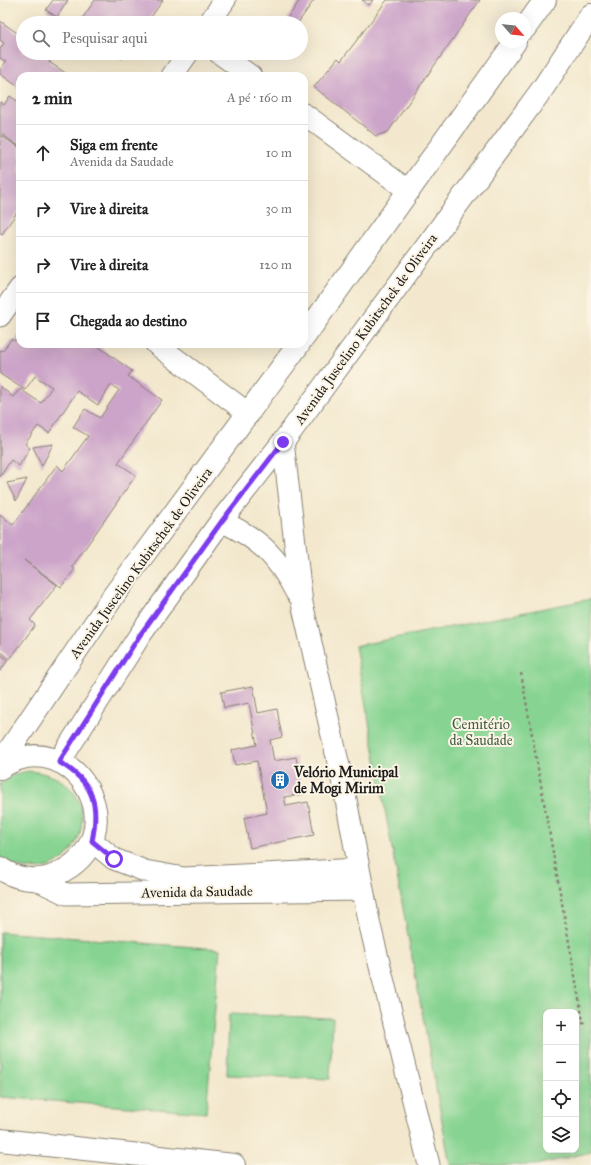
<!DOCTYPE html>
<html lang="pt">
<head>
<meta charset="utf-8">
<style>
  :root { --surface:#fff; --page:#f2f2f2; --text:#222; --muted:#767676; --line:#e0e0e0 }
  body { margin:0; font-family:"IM FELL Great Primer",serif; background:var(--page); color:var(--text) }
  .controls { position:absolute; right:12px; bottom:12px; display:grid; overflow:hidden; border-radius:8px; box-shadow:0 4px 16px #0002 }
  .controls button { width:36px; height:36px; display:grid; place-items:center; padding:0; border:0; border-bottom:1px solid var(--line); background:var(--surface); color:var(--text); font:20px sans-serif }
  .compass { position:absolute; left:495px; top:12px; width:36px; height:36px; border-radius:50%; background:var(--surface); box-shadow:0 4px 16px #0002; rotate:118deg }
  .stop { position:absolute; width:12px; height:12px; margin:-9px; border:3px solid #7c3aed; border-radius:50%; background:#fff }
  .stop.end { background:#7c3aed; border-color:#fff; box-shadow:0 1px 4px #0008 }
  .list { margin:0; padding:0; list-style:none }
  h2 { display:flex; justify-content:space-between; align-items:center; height:52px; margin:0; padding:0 16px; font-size:17px }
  h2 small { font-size:13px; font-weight:400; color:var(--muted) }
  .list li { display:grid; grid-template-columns:26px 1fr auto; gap:12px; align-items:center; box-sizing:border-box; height:56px; padding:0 16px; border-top:1px solid var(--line) }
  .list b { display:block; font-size:15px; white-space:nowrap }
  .list p { margin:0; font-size:13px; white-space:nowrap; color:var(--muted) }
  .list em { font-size:13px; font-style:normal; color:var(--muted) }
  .icon { flex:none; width:22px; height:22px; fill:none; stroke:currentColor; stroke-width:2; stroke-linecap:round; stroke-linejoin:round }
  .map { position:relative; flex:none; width:591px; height:1165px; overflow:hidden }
  .search { position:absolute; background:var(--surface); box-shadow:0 4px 16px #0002; left:16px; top:16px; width:292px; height:44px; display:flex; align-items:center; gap:10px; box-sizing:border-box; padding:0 14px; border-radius:22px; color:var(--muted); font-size:15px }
  .panel { position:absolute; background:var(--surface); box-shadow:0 4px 16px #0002; left:16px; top:72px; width:292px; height:276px; border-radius:12px }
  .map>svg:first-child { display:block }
  .green { fill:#87d492; stroke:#527857; fill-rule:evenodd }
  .building { fill:#cca4c9 }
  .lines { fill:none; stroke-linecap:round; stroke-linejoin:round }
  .street-casing { stroke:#888274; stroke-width:23 }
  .secondary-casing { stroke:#888274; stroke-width:24 }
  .path { stroke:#888274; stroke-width:2.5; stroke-dasharray:3 3; stroke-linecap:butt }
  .street { stroke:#fff; stroke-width:21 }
  .secondary { stroke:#fff; stroke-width:22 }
  .route { stroke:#7c3aed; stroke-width:5 }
  .labels { text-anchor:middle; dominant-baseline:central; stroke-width:4; stroke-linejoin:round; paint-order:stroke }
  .street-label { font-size:14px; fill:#1c1c1c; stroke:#fcf5e5 }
  .park-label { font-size:14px; fill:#415c45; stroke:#fcf5e5 }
  .poi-label { font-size:14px; font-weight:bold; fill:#1c1c1c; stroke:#fcf5e5; text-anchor:start }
</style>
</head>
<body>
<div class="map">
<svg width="591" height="1165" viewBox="0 0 591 1165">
  <rect width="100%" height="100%" fill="#fcf5e5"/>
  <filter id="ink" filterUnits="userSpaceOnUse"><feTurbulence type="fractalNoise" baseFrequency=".025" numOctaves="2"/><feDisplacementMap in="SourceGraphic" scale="8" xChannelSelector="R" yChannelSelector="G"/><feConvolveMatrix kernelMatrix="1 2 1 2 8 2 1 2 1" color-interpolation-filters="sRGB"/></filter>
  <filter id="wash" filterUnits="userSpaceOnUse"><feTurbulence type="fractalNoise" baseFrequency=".012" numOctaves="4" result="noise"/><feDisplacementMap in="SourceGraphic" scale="16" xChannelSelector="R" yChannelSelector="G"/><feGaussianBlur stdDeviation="0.9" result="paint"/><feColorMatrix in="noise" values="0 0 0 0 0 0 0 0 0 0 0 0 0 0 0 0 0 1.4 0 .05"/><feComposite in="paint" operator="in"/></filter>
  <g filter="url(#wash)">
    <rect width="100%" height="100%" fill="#f3e8cd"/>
    <!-- green -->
    <path class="green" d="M591,599V1152L536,1165H450L355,646ZM546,1012H576V1150H546Z
      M28,771C113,777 87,880 24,868C16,867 6,863 0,857V784L12,775Z
      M0,932L220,949L206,1113L0,1097Z
      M229,1014L333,1018L330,1079L227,1075Z"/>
    <g id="blocks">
      <!-- building -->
      <path class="building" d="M53,0H68L57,17L46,10Z
        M95,0H163L147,23H79Z
        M300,0H314L298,23H284Z
        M362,0H373L369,5Z
        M387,0H480L388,132L376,136L314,87L338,58L341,61Z
        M0,21L23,37L19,43L23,46V53H55L49,62L70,76H20V88L0,74V69L6,62L0,58V49L4,43L0,40Z
        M113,53H127L122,59Z
        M10,96L20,103V147L0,133V102L4,105Z
        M0,135L20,148V208L2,234L0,233Z
        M20,333V344H95L132,371L128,376L162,400L118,463L136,475L72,567L75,569L61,587L24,560L57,585L30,620L35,625L10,659L0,651V514L13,525L57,465L63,471L88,436L73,427L85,409L100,418L119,390L111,385L98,405L77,391L49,433L38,426L25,444L30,448L19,466L11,460L0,477V386L13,397L20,389L41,403L52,387L35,376L25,390L0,374V350L3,351L11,339L15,341Z
        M53,444L42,466L33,447Z
        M27,479L16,501L7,483Z
        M0,654L8,660L0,671Z
        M253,686L258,713L277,709L282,737L270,740L274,761L296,757L303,794L284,797L286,806L308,802L314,835L250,848L244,818L267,813L257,761L235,765L232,750L257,745L249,703L224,708L221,692Z"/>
    </g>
  </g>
  <g filter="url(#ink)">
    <use href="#blocks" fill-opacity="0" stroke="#888274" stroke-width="1"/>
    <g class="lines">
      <defs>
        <path id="street" d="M209,23L225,0
          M219,53L251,76
          M172,76L188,53
          M304,114L409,191
          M0,316L20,288
          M156,344L249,414
          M283,442L302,603L343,784L370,926L429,1165
          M221,521C260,539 277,556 297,594
          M92,841L114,859L145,871L184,878L359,869
          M35,879L66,894L363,890"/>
        <path id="secondary" d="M525,28L545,0
          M304,337L515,42
          M59,762L140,635L221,521L283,442L543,88L591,15
          M0,764L114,595L299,344
          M0,768C73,719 142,837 55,875C38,883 15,879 0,868
          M0,1140L234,1165"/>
      </defs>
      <!-- street casing -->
      <use href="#street" class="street-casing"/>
      <!-- secondary casing -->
      <use href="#secondary" class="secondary-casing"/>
      <!-- path -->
      <path class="path" d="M521,673L584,1027"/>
      <!-- street -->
      <use href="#street" class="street"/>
      <!-- secondary -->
      <use href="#secondary" class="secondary"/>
    </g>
  </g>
  <g class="lines" filter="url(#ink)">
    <!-- route -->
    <path class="route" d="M114,859L92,841C100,803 93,782 59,762L140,635L222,521L283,442"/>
  </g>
  <!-- icons -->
  <defs>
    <symbol id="building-disc" viewBox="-11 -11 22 22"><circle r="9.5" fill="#1f6fb2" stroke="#fcf5e5"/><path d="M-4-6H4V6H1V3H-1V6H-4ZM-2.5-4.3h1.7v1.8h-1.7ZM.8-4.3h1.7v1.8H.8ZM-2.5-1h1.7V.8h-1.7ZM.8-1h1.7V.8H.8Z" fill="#fff"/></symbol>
  </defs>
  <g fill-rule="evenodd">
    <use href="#building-disc" x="269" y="769" width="22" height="22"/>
  </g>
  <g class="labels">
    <!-- street labels -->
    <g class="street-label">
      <text transform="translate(366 329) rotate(-54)">Avenida Juscelino Kubitschek de Oliveira</text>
      <text transform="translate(141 563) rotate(-54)">Avenida Juscelino Kubitschek de Oliveira</text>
      <text transform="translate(197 892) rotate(-1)">Avenida da Saudade</text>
    </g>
    <!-- park labels -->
    <g class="park-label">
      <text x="481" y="724">Cemitério<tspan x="481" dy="16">da Saudade</tspan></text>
    </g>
    <!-- poi labels -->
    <g class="poi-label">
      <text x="294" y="772">Velório Municipal<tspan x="294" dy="16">de Mogi Mirim</tspan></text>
    </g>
  </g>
</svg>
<div class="controls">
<button>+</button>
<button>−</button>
<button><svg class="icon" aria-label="locate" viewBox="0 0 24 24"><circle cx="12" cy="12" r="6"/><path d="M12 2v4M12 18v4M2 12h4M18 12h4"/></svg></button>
<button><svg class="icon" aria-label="layers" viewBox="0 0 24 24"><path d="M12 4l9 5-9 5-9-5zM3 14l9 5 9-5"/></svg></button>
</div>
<svg class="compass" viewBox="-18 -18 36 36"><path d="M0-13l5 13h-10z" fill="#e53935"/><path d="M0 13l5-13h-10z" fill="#767676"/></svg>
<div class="stop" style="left:114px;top:859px"></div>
<div class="stop end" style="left:283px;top:442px"></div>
<div class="search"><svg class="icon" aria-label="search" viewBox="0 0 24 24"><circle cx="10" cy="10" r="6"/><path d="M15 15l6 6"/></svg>Pesquisar aqui</div>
<section class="panel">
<h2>2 min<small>A pé · 160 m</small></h2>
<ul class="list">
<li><svg class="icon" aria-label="ahead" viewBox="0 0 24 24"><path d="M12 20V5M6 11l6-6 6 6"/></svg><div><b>Siga em frente</b><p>Avenida da Saudade</p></div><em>10 m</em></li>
<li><svg class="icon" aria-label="right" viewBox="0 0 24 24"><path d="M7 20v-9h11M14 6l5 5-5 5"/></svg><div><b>Vire à direita</b></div><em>30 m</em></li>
<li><svg class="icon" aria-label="right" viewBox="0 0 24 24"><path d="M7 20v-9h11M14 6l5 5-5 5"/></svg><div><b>Vire à direita</b></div><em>120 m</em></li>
<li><svg class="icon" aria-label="arrive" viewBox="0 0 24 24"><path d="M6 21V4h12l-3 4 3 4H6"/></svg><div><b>Chegada ao destino</b></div></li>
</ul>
</section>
</div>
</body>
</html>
